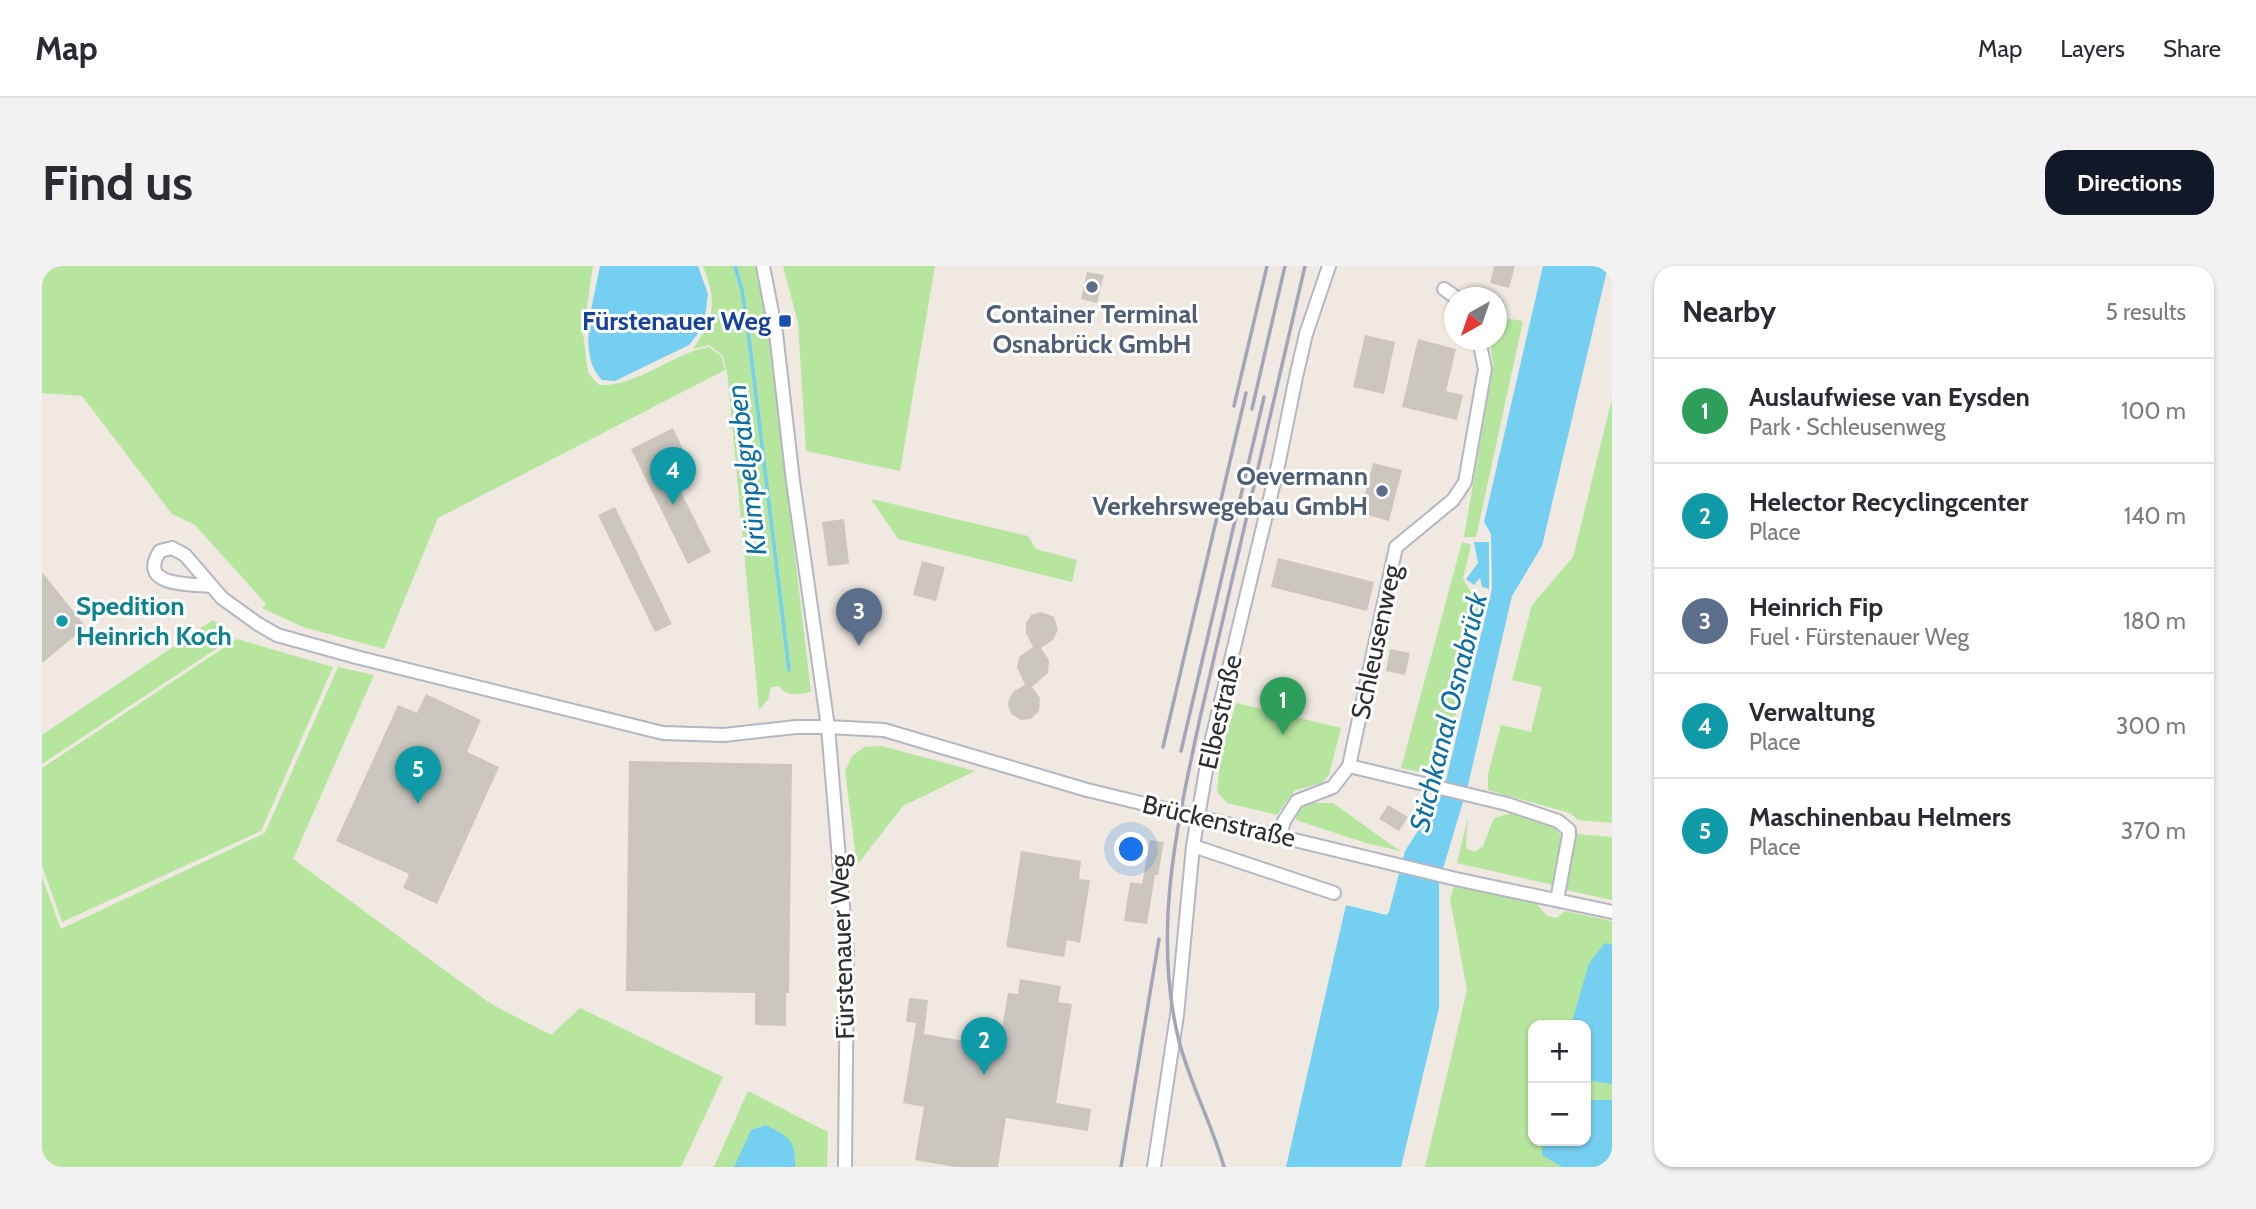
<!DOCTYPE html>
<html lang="en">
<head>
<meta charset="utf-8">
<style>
  :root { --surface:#fff; --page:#f2f2f3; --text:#2b2b33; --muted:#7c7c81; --line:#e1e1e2; --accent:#111827 }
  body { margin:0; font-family:Cabin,sans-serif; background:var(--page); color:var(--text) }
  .controls { position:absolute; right:21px; bottom:21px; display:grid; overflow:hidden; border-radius:14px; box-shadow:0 2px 5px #0004 }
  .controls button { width:63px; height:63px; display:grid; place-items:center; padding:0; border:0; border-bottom:2px solid var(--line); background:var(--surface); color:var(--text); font:35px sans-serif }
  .compass { position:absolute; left:1402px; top:21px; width:63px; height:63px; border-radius:50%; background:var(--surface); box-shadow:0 2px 5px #0004; rotate:220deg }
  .you { position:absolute; left:1090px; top:584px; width:24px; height:24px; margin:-18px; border:5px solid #fff; border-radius:50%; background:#1a73e8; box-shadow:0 0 0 10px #1a73e833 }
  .badge { display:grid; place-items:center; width:46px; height:46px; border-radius:50%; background:var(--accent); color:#fff; font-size:23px; font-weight:700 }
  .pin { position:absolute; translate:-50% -58px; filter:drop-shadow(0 2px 4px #0008) }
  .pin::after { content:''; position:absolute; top:37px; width:24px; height:21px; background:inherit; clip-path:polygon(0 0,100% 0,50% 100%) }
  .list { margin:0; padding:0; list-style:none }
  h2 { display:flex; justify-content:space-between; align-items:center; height:91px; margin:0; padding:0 28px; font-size:30px }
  h2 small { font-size:23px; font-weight:400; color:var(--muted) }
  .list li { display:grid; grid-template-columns:46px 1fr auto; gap:21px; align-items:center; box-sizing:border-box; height:105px; padding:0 28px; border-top:2px solid var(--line) }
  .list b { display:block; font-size:26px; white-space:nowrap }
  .list p { margin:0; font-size:23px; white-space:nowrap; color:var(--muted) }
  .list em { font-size:23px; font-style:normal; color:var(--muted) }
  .map { position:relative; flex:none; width:1570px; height:901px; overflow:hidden; border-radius:21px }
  header { display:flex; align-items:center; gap:42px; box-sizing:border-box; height:98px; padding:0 35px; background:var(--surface); border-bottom:2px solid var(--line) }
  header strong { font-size:33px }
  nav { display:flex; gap:38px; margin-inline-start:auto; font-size:24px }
  .intro { display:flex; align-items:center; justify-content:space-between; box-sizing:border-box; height:168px; padding:0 42px }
  h1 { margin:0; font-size:49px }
  .button { padding:18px 32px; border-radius:21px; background:var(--accent); color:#fff; font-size:24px; font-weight:700 }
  main { display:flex; gap:42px; padding:0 42px }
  aside { flex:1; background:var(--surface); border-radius:21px; box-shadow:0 2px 5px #0004 }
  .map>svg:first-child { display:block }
  .green { fill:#b6e59e; fill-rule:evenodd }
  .water { fill:#75cff0 }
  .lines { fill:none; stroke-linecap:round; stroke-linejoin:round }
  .stream { stroke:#75cff0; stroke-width:3.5 }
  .building { fill:#cbc7bf }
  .minor-casing { stroke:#b4b7c1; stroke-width:16 }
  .minor { stroke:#fff; stroke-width:12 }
  .rail { stroke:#a3a6b8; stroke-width:3.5 }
  .service-dot { fill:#5c6f8a; stroke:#fff; stroke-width:2.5 }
  .transit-dot { fill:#1a4fb4; stroke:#fff; stroke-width:2.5 }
  .culture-dot { fill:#0f9aa8; stroke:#fff; stroke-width:2.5 }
  .labels { text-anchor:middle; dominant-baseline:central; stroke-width:6; stroke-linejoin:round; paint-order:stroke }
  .service-label { font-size:26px; font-weight:bold; fill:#4e5e75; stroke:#fff }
  .transit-label { font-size:26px; font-weight:bold; fill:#164399; stroke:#fff; text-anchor:end }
  .culture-label { font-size:26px; font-weight:bold; fill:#0d838f; stroke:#fff; text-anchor:start }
  .street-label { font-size:26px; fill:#2e2e2e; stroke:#fff }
  .water-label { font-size:28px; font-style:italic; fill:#0d6fa3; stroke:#fff }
</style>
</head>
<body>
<header>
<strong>Map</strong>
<nav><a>Map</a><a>Layers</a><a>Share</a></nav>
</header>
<div class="intro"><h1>Find us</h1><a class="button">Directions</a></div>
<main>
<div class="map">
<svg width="1570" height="901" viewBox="0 0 1570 901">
  <rect width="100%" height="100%" fill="#efe9e1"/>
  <!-- green -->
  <path class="green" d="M0,0H551L541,67L546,107L557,119C595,121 629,88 667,81L679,90L683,104L396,252L342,383L261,361L220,342L224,338L153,259L130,248L40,130L0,127Z
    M661,0H714L727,68L769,426C755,428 746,432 737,420L729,421L727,432L717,444L685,105L680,89L667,79L651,83C673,51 675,36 661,0Z
    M741,0H893L858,205L764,185L756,57Z
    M1455,51L1481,55L1434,271H1422L1451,102L1448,74H1454Z
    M1570,133V557L1536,554L1528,547L1446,524V508L1459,459L1489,466L1500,421L1470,414L1490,339L1531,291Z
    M829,233L986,270L994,283L1035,294L1030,316L856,273Z
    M1420,276L1429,279L1421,313L1438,340L1400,511L1359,502Z
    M171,354L192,371L0,498V469Z
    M195,373L291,401L219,565L20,656L0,600V502Z
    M296,401L332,409L251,593L449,738L509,769L538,742L681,811L639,901H0V611L19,663L223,567Z
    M1194,437L1299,462L1287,509L1280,517L1253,524L1235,549L1185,537L1175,526L1179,487Z
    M840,480L933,505L861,540L815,599L803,505L810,490L823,481Z
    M1269,537H1291L1358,585L1324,577L1254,554C1256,544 1259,541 1269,537Z
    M1469,547L1512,561L1519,570L1511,619L1415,597L1426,551L1424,576L1425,583L1433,586L1441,580L1452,552Z
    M1535,568L1570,571V634L1524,624Z
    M1413,618L1494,637L1505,650L1515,652L1523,645L1570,655V901H1383L1425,724L1408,633ZM1491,759H1544V875H1491Z
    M706,825L786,866L785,901H672Z"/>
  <!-- water -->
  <path class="water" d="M558,0H656L666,28L662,60L647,79L573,115L560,114C534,89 552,33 558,0Z
    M1501,0H1566L1500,280L1470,330L1426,519L1397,616V742L1359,901H1244L1304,639L1344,649L1347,646L1363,585L1398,531L1404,514L1450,323L1449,268L1442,256Z
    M1432,276H1447V323L1440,321L1438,312L1432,319L1424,313L1436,297Z
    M1563,677L1570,679V818L1544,814V759H1529L1547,697Z
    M1544,834H1570V901H1520L1500,889L1501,875H1544Z
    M724,859C747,871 754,874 753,901H692L709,864Z"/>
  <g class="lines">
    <!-- stream -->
    <path class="stream" d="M693,0L700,24L709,88L747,404"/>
  </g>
  <!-- building -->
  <path class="building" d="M1452,0H1473L1467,22L1448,17Z
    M1045,6L1062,9L1055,37L1039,33Z
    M1323,69L1353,76L1342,128L1311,121Z
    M1376,73L1414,83L1404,125L1421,129L1415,154L1360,141Z
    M631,162L641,183L622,192L669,286L646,298L589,183Z
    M1331,197L1360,204L1347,255L1318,247Z
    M573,241L630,358L613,366L556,249Z
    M802,253L807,298L786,300L780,256Z
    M1236,292L1332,316L1325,345L1229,321Z
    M880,295L903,301L894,335L871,329Z
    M0,306L44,361L0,397Z
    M999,346L1012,351L1016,364L1011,374L999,382L1007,394L1006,407L990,421L998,432L997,445L989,453L979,454L969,448L966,439L967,433L972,425L983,419L975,401L977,391L991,381L984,367V357L989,349Z
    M1348,383L1368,387L1363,409L1344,405Z
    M384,428L439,454L425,486L457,501L395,638L361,622L367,608L294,575L356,439L375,447Z
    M587,495L750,498L747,727H744V760L713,759V727L584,725Z
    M1346,539L1366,551L1357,565L1337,553Z
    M1108,574L1122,576L1116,609H1113L1105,658L1082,655L1088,616L1100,618Z
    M979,585L1039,595L1037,613L1048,614L1038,677L1025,674L1022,691L964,681Z
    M978,713L1019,720L1016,736L1030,738L1014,837L1049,843L1046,865L964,852L956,901H913L873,894L882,841L861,837L874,757L864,756L867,732L886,734L882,768L957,781L966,727L976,728Z"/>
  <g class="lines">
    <defs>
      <path id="minor" d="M721,0L734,67L751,215L786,461L805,688L803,901
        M1402,23L1415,32
        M1437,74L1443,103L1423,216L1411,234L1354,281L1307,500L1465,538L1516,555L1527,564V569L1515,634
        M168,320C146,318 95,320 118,285L130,282L143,289L180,332L216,358L235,369L314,391L621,467L682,469L754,461H786L842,464L1045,524L1414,613L1570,646
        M1238,570L1242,555L1255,535L1291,521L1307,500
        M1151,580L1292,627
        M1112,901L1135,749L1151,580L1168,481L1237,195L1254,111L1264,68L1287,0"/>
    </defs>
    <!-- minor casing -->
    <use href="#minor" class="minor-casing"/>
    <!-- minor -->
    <use href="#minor" class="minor"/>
    <!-- rail -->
    <path class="rail" d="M1192,140L1225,0
      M1210,143L1243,0
      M1121,481L1204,127
      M1139,485L1222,131
      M1079,901L1117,673
      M1182,901C1170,858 1148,818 1137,775C1110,667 1135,559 1158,452L1263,0"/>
  </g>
  <!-- markers -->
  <g class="service-dot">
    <circle cx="1050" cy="21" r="7"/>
    <circle cx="1340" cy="225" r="7"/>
  </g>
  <rect class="transit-dot" x="736" y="48" width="14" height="14" rx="3.5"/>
  <circle class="culture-dot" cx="20" cy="355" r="7"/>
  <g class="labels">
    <!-- service labels -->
    <g class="service-label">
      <text x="1050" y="48">Container Terminal<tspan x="1050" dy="30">Osnabrück GmbH</tspan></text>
      <text x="1326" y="210" text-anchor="end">Oevermann<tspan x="1326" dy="30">Verkehrswegebau GmbH</tspan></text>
    </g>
    <!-- transit labels -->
    <g class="transit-label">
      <text x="729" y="55">Fürstenauer Weg</text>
    </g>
    <!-- culture labels -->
    <g class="culture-label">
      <text x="34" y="340">Spedition<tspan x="34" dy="30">Heinrich Koch</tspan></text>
    </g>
    <!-- street labels -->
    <g class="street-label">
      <text transform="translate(1334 376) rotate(-78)">Schleusenweg</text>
      <text transform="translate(1178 446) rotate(-77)">Elbestraße</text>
      <text transform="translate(1177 555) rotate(13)">Brückenstraße</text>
      <text transform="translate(800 681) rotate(-92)">Fürstenauer Weg</text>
    </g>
    <!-- water labels -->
    <g class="water-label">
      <text transform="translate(704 204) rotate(-97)">Krümpelgraben</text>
      <text transform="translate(1406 446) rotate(-76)">Stichkanal Osnabrück</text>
    </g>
  </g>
</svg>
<div class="controls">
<button>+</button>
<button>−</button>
</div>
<svg class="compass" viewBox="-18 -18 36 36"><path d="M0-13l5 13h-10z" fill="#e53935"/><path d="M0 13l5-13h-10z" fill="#7c7c81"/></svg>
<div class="you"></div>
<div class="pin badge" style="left:1241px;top:469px;background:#2e9e5b">1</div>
<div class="pin badge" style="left:942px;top:809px;background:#0f9aa8">2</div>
<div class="pin badge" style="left:817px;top:380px;background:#5c6f8a">3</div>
<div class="pin badge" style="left:631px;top:239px;background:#0f9aa8">4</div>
<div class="pin badge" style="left:376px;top:538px;background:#0f9aa8">5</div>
</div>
<aside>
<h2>Nearby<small>5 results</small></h2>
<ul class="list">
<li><span class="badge" style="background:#2e9e5b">1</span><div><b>Auslaufwiese van Eysden</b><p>Park · Schleusenweg</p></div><em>100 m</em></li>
<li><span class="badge" style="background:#0f9aa8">2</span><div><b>Helector Recyclingcenter</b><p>Place</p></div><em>140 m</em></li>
<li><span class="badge" style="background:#5c6f8a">3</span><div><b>Heinrich Fip</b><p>Fuel · Fürstenauer Weg</p></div><em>180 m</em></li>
<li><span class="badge" style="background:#0f9aa8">4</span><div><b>Verwaltung</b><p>Place</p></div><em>300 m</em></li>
<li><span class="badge" style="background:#0f9aa8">5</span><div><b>Maschinenbau Helmers</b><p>Place</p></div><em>370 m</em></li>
</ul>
</aside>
</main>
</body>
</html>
